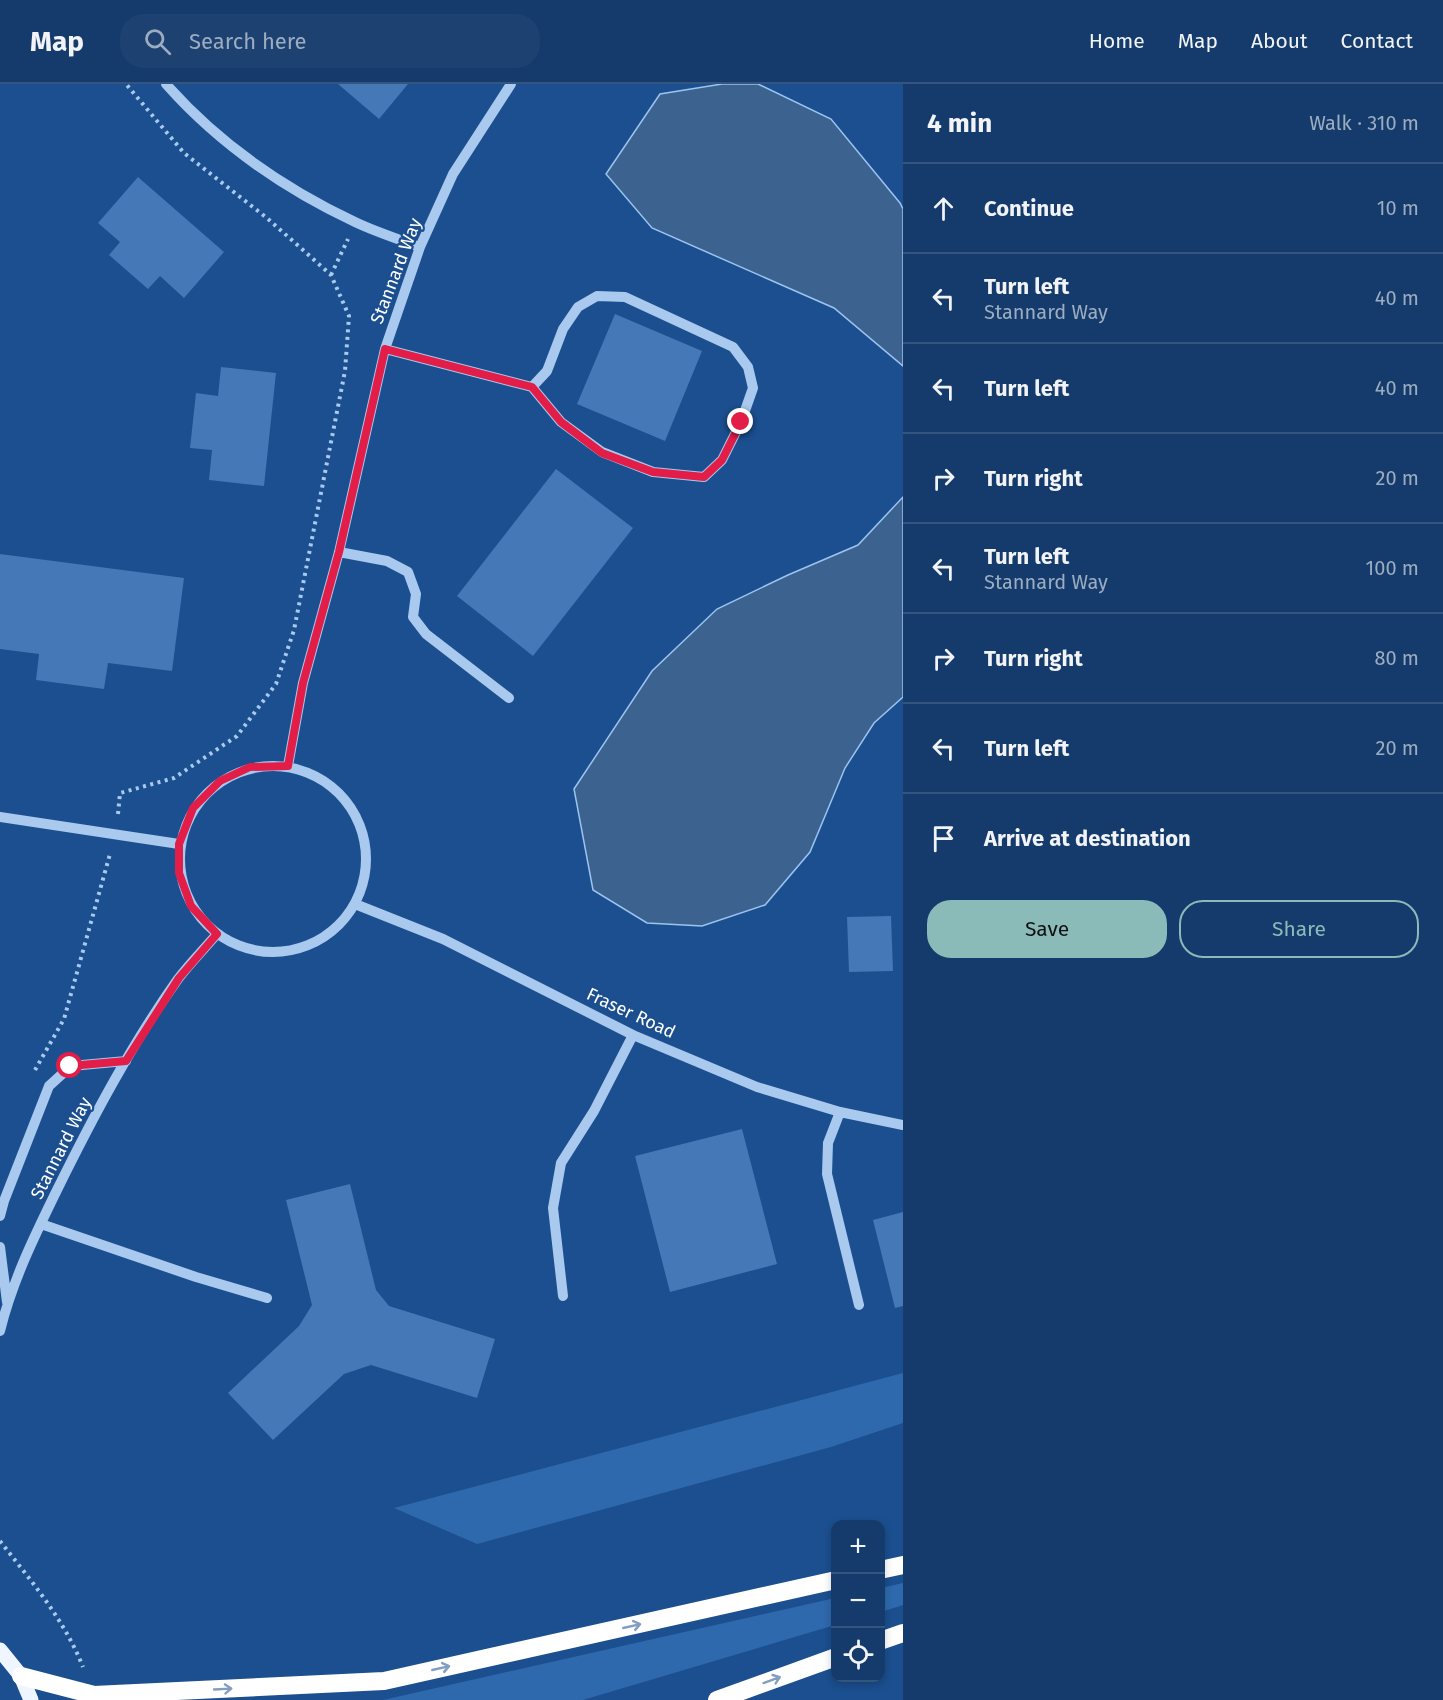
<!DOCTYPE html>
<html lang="en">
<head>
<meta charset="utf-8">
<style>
  :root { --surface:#143b6b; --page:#1d4271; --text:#f1f3f6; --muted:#9dadc1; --line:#33557e; --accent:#8bbbb9 }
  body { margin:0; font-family:"Fira Sans",sans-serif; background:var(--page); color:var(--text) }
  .controls { position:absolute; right:18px; bottom:18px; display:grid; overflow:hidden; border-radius:12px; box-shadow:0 3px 9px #0003 }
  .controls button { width:54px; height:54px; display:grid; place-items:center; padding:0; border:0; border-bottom:2px solid var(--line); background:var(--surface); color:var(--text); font:30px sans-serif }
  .stop { position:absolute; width:18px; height:18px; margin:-14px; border:4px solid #e11d48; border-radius:50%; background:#fff }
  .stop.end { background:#e11d48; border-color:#fff; box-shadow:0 2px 6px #0008 }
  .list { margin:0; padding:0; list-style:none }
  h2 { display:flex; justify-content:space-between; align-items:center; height:78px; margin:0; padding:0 24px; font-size:26px }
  h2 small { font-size:20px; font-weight:400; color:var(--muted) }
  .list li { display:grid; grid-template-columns:39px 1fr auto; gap:18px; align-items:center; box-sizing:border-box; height:90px; padding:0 24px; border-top:2px solid var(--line) }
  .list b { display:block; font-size:22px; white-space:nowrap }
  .list p { margin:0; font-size:20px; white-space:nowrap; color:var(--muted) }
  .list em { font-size:20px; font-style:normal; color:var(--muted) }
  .actions { display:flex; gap:12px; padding:18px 24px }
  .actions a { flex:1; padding:14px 0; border:2px solid var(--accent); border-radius:24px; text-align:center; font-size:21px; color:var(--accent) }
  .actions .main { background:var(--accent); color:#111 }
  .icon { flex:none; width:33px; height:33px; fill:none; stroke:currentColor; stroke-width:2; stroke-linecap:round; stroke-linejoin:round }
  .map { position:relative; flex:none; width:903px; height:1616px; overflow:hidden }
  header { display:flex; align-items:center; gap:36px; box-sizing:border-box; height:84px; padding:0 30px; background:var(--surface); border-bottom:2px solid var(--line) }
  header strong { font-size:28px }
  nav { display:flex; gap:33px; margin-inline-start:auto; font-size:21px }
  .search { width:420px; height:54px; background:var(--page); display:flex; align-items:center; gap:15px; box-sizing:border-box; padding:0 21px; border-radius:24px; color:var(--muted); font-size:22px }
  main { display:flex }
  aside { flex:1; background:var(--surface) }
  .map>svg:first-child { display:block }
  .green { fill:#2e69ad }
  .water { fill:#3c6290; stroke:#9cc4f0; stroke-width:1.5 }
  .building { fill:#4478b7 }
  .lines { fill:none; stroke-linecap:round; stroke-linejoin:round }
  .path { stroke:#a9c9ee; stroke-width:4; stroke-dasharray:3 4.5; stroke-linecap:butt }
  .minor { stroke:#a9c9ee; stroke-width:10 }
  .major { stroke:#f0f6ff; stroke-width:15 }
  .highway { stroke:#fff; stroke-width:18 }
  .oneway { stroke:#829ec1 }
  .route { stroke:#e11d48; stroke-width:8 }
  .labels { text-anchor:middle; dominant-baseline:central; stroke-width:4.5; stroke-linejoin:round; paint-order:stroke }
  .street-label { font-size:18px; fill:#fff; stroke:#1b4f8f }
</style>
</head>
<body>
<header>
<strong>Map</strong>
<div class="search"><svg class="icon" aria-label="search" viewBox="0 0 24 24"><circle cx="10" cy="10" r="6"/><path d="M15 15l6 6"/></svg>Search here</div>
<nav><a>Home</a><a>Map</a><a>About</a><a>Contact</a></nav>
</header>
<main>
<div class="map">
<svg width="903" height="1616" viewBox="0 0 903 1616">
  <rect width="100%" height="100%" fill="#1b4f8f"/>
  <!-- green -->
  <path class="green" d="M903,1289V1339L831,1363L477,1460L394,1424Z
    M903,1499V1521L881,1528V1504Z
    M835,1514V1541L583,1616H383Z"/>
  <!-- water -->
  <path class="water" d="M722,0H758L831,35L900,119L903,125V282L834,224L652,144L606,90L660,10Z
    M903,413V613L874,639L845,684L810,768L765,821L702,842L647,839L593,806L574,705L652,587L717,525L788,491L858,461Z"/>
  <!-- building -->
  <path class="building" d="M338,0H408L379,35Z
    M138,93L224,168L184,214L160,192L148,205L109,171L120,158L98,139Z
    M615,230L702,267L665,357L577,320Z
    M221,283L276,289L264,402L209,396L212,366L190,364L196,309L218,312Z
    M556,385L633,444L533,572L457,512Z
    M0,470L184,494L172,587L108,579L104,605L36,596L39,570L0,565Z
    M891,832L893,887L849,888L847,833Z
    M742,1045L777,1180L670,1208L635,1072Z
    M350,1100L376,1206L389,1222L495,1255L477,1314L371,1281L344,1290L273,1356L228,1309L299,1242L312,1221L286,1116Z
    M903,1128V1222L895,1224L873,1136Z"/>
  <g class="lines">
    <!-- path -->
    <path class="path" d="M331,191L348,155
      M118,730L120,709L174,694L237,652L276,600L294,546L345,287L349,232L331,191L267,134L184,69L126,0
      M35,986L64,935L110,770
      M0,1457C31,1497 64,1535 83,1583"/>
    <!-- minor -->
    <path class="minor" d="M166,0C219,60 283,104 355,138C376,148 398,155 420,163
      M385,265L532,303L561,338L602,368L653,388L704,393L722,376L741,338L753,304L748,283L733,263L625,213L597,212L578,223L563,245L547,287L532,303
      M339,468L387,477L408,488L416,510L413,533L426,550L509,614
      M180 775a93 93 0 1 1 186 0a93 93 0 1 1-186 0Z
      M288,682L303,599L339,468L385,265L420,163L453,90L511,0
      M0,733L179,760
      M355,820L443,855L633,951L757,1003L840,1028L903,1041
      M840,1028L828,1059L827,1090L859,1221
      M0,1132L4,1117L49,1002L71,982L126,977
      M41,1140L196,1193L267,1214
      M0,1163L7,1218
      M563,1212L553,1124L561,1079L594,1027L633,951
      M0,1247C12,1198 34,1153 56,1108C92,1035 131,961 178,895C190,879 204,865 217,850"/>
    <!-- major -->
    <path class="major" d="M0,1566L21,1592L31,1616"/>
    <!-- highway -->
    <path class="highway" d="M880,1486L903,1481
      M880,1557L903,1549
      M21,1592L94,1611L384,1597L836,1496
      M717,1616L836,1573"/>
  </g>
  <!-- one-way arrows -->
  <defs><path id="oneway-shaft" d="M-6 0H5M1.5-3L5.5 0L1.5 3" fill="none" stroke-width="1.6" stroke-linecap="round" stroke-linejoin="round" transform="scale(1.5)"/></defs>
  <g class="oneway">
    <use href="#oneway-shaft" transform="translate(632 1542) rotate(-13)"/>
    <use href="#oneway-shaft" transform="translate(441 1584) rotate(-13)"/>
    <use href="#oneway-shaft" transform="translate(772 1596) rotate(-20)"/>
    <use href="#oneway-shaft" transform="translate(223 1605) rotate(-3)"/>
  </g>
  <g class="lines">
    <!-- route -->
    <path class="route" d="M70,982L126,977L179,894L217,850L191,822L179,789V760L193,724L220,697L250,683L288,682L303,599L339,468L385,265L532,303L561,338L602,369L653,388L704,393L722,376L741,338"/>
  </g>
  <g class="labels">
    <!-- street labels -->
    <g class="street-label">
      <text transform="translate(396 187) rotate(-69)">Stannard Way</text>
      <text transform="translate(631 929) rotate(25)">Fraser Road</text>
      <text transform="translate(61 1064) rotate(-63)">Stannard Way</text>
    </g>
  </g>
</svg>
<div class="controls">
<button>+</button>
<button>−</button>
<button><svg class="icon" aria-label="locate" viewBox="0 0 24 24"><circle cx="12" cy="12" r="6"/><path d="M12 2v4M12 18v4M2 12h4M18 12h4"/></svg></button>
</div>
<div class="stop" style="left:70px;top:982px"></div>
<div class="stop end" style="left:741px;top:338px"></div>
</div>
<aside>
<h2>4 min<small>Walk · 310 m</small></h2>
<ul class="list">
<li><svg class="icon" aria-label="ahead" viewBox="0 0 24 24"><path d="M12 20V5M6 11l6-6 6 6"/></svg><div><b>Continue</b></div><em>10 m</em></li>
<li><svg class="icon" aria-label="left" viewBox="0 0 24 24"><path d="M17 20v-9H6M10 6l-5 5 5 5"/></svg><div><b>Turn left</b><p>Stannard Way</p></div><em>40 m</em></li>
<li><svg class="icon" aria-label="left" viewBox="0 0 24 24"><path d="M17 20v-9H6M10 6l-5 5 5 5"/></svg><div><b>Turn left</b></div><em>40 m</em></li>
<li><svg class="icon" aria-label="right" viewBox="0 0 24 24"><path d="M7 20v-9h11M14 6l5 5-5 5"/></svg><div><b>Turn right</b></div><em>20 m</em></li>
<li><svg class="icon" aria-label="left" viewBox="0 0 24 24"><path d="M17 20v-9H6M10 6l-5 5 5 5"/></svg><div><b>Turn left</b><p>Stannard Way</p></div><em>100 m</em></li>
<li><svg class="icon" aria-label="right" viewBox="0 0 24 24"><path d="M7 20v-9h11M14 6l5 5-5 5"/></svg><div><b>Turn right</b></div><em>80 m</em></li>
<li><svg class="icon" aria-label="left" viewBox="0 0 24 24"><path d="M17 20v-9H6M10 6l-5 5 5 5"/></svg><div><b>Turn left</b></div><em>20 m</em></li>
<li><svg class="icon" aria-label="arrive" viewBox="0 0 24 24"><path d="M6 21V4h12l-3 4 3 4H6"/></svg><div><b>Arrive at destination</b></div></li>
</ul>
<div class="actions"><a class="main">Save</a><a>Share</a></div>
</aside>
</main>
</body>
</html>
